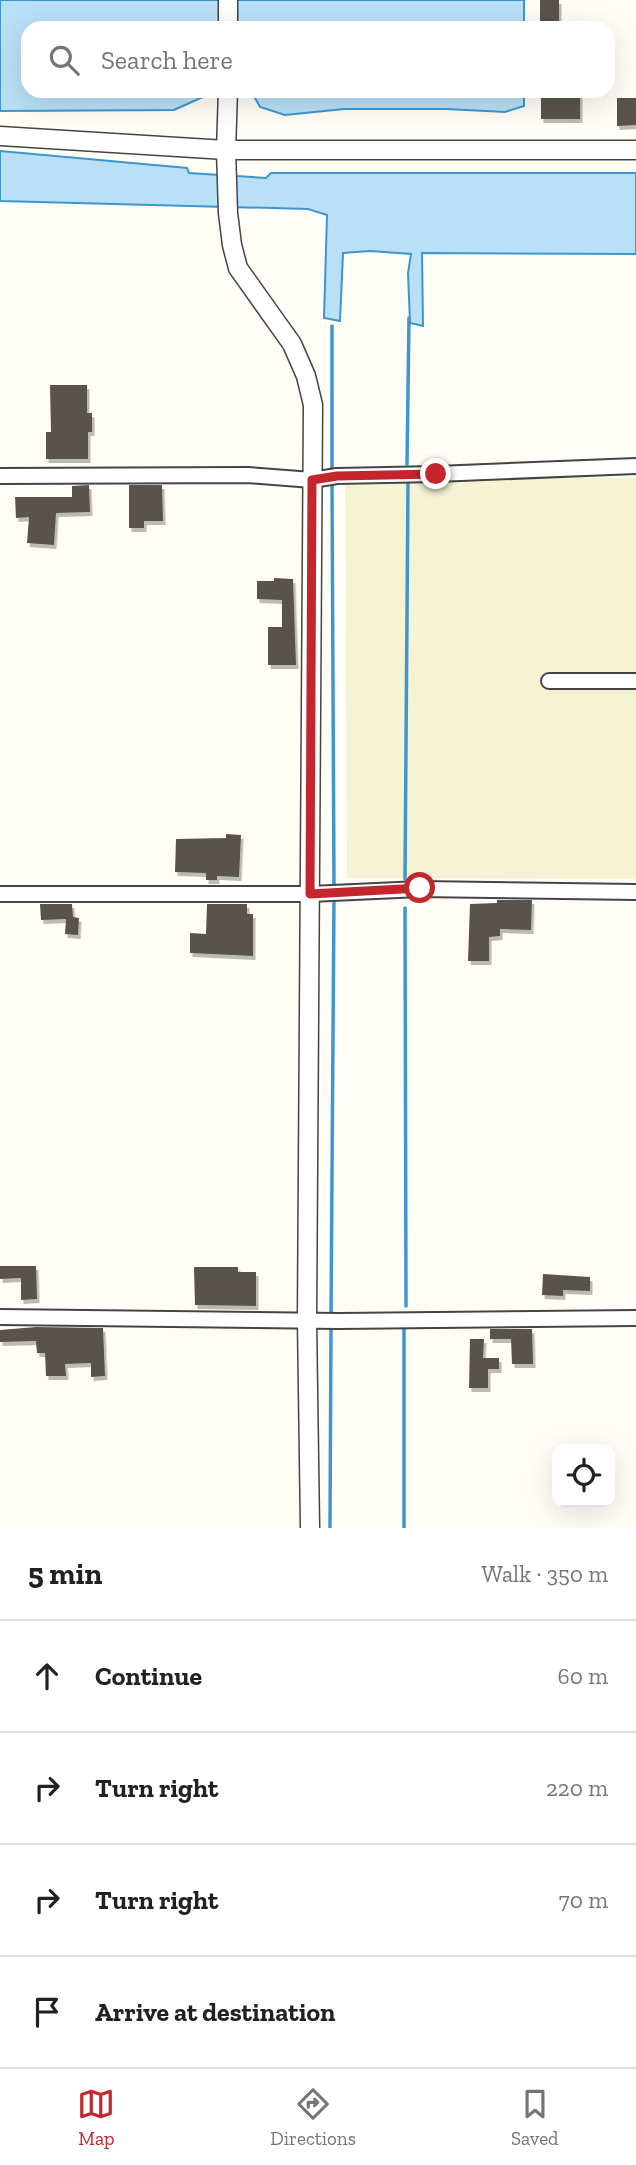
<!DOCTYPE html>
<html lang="en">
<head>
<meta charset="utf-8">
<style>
  :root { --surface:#fff; --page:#f2f2f2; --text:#202124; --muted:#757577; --line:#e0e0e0; --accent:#c4262e }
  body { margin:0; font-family:"Zilla Slab",serif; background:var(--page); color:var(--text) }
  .controls { position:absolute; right:21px; bottom:21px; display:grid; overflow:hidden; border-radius:14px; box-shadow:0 7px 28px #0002 }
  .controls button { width:63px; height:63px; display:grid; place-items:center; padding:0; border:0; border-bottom:2px solid var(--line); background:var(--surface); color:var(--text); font:35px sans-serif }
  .stop { position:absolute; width:21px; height:21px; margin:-16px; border:5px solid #c4262e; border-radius:50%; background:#fff }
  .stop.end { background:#c4262e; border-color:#fff; box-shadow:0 2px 7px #0008 }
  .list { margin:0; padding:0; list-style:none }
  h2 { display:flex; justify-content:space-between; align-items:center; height:91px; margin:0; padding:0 28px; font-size:30px }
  h2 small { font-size:23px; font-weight:400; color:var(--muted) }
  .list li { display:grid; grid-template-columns:46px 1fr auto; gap:21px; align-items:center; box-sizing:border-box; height:112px; padding:0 28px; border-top:2px solid var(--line) }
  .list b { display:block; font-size:26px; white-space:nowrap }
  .list em { font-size:23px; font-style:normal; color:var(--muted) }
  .icon { flex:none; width:38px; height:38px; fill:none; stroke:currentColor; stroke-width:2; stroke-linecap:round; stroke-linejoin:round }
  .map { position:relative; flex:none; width:636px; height:1528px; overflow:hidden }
  .search { position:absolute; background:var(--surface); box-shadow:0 7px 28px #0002; left:21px; right:21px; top:21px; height:77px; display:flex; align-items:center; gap:18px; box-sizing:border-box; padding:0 24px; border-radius:21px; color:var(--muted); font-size:26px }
  .sheet { height:539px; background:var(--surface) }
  nav { display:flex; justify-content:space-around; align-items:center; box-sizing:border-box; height:98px; border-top:2px solid var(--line); background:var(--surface); font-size:19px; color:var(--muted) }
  nav a { display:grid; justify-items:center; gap:4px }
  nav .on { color:var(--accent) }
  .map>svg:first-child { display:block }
  .farmland { fill:#f6f3d4 }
  .water { fill:#b9e0f7; stroke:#3f96cf; stroke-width:2 }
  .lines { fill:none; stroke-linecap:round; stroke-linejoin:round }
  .stream { stroke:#3f96cf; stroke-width:3.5 }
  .building { fill:#5a524d; filter:url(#shadow) }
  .minor-casing { stroke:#444; stroke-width:18 }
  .tertiary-casing { stroke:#444; stroke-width:21 }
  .minor { stroke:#fff; stroke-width:14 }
  .tertiary { stroke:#fff; stroke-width:18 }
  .route { stroke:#c4262e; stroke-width:9 }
</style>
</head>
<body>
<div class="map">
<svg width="636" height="1528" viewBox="0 0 636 1528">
  <defs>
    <filter id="shadow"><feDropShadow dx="2.5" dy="4" stdDeviation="0" flood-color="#0004"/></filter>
  </defs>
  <rect width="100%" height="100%" fill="#fffdf5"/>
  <!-- farmland -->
  <path class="farmland" d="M345,477L636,478V879L347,878Z"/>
  <!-- water -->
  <path class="water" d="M0,0H524V28H28V91H524V106L505,112L446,109H344L285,115L260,107L251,91L205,96L174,110L0,111Z
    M0,151L187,168L189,173L266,178L271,173H636V254L422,253L423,326L410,323L408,273L411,254L370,251L343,253L340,321L324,318L327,215L308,209L0,201Z"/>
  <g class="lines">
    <!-- stream -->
    <path class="stream" d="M332,326V471
      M407,464L409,318
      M332,482L334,888
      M405,879L408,482
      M405,908L406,1306
      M331,1318L334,895
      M330,1528L331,1326
      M404,1528V1328"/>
  </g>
  <!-- building -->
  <path class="building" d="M540,0H559V28H540Z
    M541,92H580V119H541Z
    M617,98H636V125L617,126Z
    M50,385H87V413H92V432H88V459H46V432H51Z
    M89,485L90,512L56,513L54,545L27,543L29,517L16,518L15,497H72V486Z
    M129,485H162L163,521H144V528H129Z
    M274,578L293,579L296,665H268V627H282V600L257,599V581H274Z
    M226,834L241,835L239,877L217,876V880H206V873L175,872L176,839L226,838Z
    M497,900H532L531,930L500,929V936L489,937V961H468L470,904L497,903Z
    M40,904H72L73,917L79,918L78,935L65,934L66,919L41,920Z
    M207,904H247V914H253V956L190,953V933L206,934Z
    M0,1266H36L37,1299L21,1300V1278L0,1279Z
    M194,1267H238V1272H256V1306L195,1305Z
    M543,1274L590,1277V1291L563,1290V1296L542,1295Z
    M36,1327L103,1328L105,1376L91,1377V1363L65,1364L66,1376H46L45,1353H37L36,1341L0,1342V1330Z
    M490,1329H532L533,1364H512L511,1339H490Z
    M470,1339H484L483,1358H499V1369H488V1388H469Z"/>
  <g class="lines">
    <defs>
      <path id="minor" d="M0,476L248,475L312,480L337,476L436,474L636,466
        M549,681H636
        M0,894H310L420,889L636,892
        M0,1317L338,1321L636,1318"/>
      <path id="tertiary" d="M228,28V0
        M228,91L226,150L228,213L232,245L238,268L292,344L306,376L313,405L307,1320L310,1528
        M0,136L226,150H636"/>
    </defs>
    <!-- minor casing -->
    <use href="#minor" class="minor-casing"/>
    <!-- tertiary casing -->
    <use href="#tertiary" class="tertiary-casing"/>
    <!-- minor -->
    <use href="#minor" class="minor"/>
    <!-- tertiary -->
    <use href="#tertiary" class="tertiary"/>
  </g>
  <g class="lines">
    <!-- route -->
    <path class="route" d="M420,888L310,894L312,480L337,476L436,474"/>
  </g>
</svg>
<div class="controls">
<button><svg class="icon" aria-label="locate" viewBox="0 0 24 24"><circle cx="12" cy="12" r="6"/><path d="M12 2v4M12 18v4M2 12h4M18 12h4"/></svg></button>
</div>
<div class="stop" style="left:420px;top:888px"></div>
<div class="stop end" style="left:436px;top:474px"></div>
<div class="search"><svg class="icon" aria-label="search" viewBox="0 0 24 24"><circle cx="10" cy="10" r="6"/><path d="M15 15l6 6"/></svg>Search here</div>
</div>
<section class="sheet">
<h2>5 min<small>Walk · 350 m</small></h2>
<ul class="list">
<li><svg class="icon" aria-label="ahead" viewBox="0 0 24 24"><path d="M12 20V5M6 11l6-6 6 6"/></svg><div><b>Continue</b></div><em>60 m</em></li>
<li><svg class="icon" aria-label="right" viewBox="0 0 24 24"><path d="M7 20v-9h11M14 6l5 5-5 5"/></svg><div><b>Turn right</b></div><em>220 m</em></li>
<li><svg class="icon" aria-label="right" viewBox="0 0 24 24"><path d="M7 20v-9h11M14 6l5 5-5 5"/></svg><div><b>Turn right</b></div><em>70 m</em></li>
<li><svg class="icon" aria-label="arrive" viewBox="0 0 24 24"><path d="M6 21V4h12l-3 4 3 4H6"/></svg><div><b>Arrive at destination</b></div></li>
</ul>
</section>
<nav>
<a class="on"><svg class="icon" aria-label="map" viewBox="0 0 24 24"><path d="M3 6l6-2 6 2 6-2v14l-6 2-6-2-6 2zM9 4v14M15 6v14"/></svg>Map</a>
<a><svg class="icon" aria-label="directions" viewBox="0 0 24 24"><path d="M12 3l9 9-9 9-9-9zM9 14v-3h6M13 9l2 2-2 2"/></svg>Directions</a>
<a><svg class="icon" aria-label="saved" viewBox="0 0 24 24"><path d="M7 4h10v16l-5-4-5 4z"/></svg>Saved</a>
</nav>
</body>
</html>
